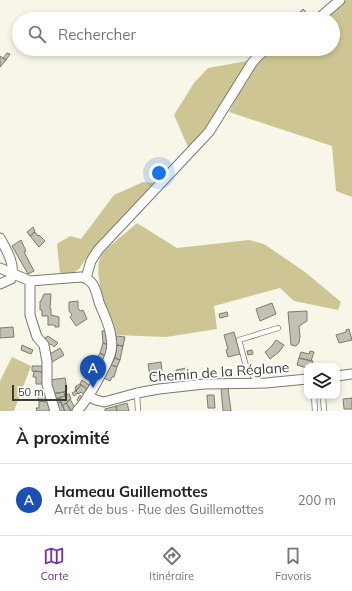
<!DOCTYPE html>
<html lang="fr">
<head>
<meta charset="utf-8">
<style>
  :root { --surface:#fff; --page:#f6f6f6; --text:#222; --muted:#767676; --line:#e0e0e0; --accent:#792ea1 }
  body { margin:0; font-family:Mulish,sans-serif; background:var(--page); color:var(--text) }
  .controls { position:absolute; right:12px; bottom:12px; display:grid; overflow:hidden; border-radius:8px; box-shadow:0 2px 6px #0003 }
  .controls button { width:36px; height:36px; display:grid; place-items:center; padding:0; border:0; border-bottom:1px solid var(--line); background:var(--surface); color:var(--text); font:20px sans-serif }
  .scale { position:absolute; left:12px; bottom:10px; width:55px; box-sizing:border-box; padding-left:4px; border:2px solid #3c3c36; border-top:0; font-size:11px; line-height:14px; white-space:nowrap; color:#3c3c36; -webkit-text-stroke:3px #fff; paint-order:stroke }
  .you { position:absolute; left:159px; top:173px; width:14px; height:14px; margin:-10px; border:3px solid #fff; border-radius:50%; background:#1a73e8; box-shadow:0 0 0 6px #1a73e833 }
  .badge { display:grid; place-items:center; width:26px; height:26px; border-radius:50%; background:var(--accent); color:#fff; font-size:13px; font-weight:700 }
  .pin { position:absolute; translate:-50% -33px; filter:drop-shadow(0 1px 2px #0008) }
  .pin::after { content:''; position:absolute; top:21px; width:14px; height:12px; background:inherit; clip-path:polygon(0 0,100% 0,50% 100%) }
  .list { margin:0; padding:0; list-style:none }
  h2 { display:flex; justify-content:space-between; align-items:center; height:52px; margin:0; padding:0 16px; font-size:17px }
  h2 small { font-size:13px; font-weight:400; color:var(--muted) }
  .list li { display:grid; grid-template-columns:26px 1fr auto; gap:12px; align-items:center; box-sizing:border-box; height:72px; padding:0 16px; border-top:1px solid var(--line) }
  .list b { display:block; font-size:15px; white-space:nowrap }
  .list p { margin:0; font-size:13px; white-space:nowrap; color:var(--muted) }
  .list em { font-size:13px; font-style:normal; color:var(--muted) }
  .icon { flex:none; width:22px; height:22px; fill:none; stroke:currentColor; stroke-width:2; stroke-linecap:round; stroke-linejoin:round }
  .map { position:relative; flex:none; width:352px; height:411px; overflow:hidden }
  .search { position:absolute; background:var(--surface); box-shadow:0 2px 6px #0003; left:12px; right:12px; top:12px; height:44px; display:flex; align-items:center; gap:10px; box-sizing:border-box; padding:0 14px; border-radius:22px; color:var(--muted); font-size:15px }
  .sheet { height:124px; background:var(--surface) }
  nav { display:flex; justify-content:space-around; align-items:center; box-sizing:border-box; height:56px; border-top:1px solid var(--line); background:var(--surface); font-size:11px; color:var(--muted) }
  nav a { display:grid; justify-items:center; gap:2px }
  nav .on { color:var(--accent) }
  .map>svg:first-child { display:block }
  .green { fill:#cdc694 }
  .building { fill:#c1c0b3; stroke:#7e7c70 }
  .lines { fill:none; stroke-linecap:round; stroke-linejoin:round }
  .lane-casing { stroke:#7b7a6e; stroke-width:6 }
  .street-casing { stroke:#7b7a6e; stroke-width:11 }
  .lane { stroke:#fff; stroke-width:4.5 }
  .street { stroke:#fff; stroke-width:9 }
  .labels { text-anchor:middle; dominant-baseline:central; stroke-width:3.5; stroke-linejoin:round; paint-order:stroke }
  .street-label { font-size:14px; fill:#3c3c36; stroke:#fff }
</style>
</head>
<body>
<div class="map">
<svg width="352" height="411" viewBox="0 0 352 411">
  <rect width="100%" height="100%" fill="#f7f6e8"/>
  <!-- green -->
  <path class="green" d="M346,0H352V197L336,191L332,146L229,112L246,78L255,66L275,49H333V19H319Z
    M247,61L213,118L204,131L188,147L174,115L194,83L208,68Z
    M143,182L156,183L91,251L79,269L73,273H60L57,244L70,236L81,239L114,195Z
    M137,223L177,248L249,240L264,244L305,272L341,302L338,310L294,301L280,288L214,306L217,329L166,337L116,335C110,315 90,274 102,254C107,247 130,230 137,223Z
    M12,357L31,366L14,411H0V381Z"/>
  <!-- building -->
  <path class="building" d="M303,9L306,12L301,16L299,13Z
    M7,53L10,54L6,60L3,58Z
    M0,56L6,60L0,67Z
    M33,227L35,231L30,236L27,232Z
    M35,232L38,236L39,235L45,241L39,247L30,236Z
    M21,240L26,251L24,252L34,271L28,274L12,246Z
    M44,294H51L50,309H51V315L59,317V327H55V325H48V316H42V310H40V301H41Z
    M78,301V308L80,311L83,310L87,319L76,326L70,317L72,315L69,311V302Z
    M272,303L276,314L260,321L256,309Z
    M307,311V321L299,326L300,336L299,343L296,346L291,345L288,312Z
    M227,312L228,316L220,318L219,314Z
    M13,327L14,337L0,338V328Z
    M349,329L352,340L339,343L336,335L346,332V330Z
    M106,330L109,345L103,343L102,331Z
    M234,332L240,354L228,357L226,350L228,349L224,335Z
    M48,336L58,343L54,347L51,344L46,346L45,338Z
    M116,336L125,337L123,346L117,345Z
    M276,340L284,345L279,352L270,359L265,352L271,347Z
    M103,343L110,346L107,357L100,353Z
    M22,345L33,350L31,354L21,350Z
    M117,345L123,346L120,360L115,358Z
    M60,348L64,355L52,362L48,355Z
    M252,350L253,354L248,355L247,351Z
    M310,351L314,352L311,361L299,358L301,352L309,354Z
    M100,353L107,357L102,368L92,360L94,357L97,358Z
    M115,358L120,360L117,367L111,365Z
    M299,358L313,361L312,363L320,365V366H307V368L297,365Z
    M93,361L102,368L97,377L87,371Z
    M161,362L162,371L157,372V375L150,376L148,364Z
    M111,365L117,367L114,377H112L110,381L104,378Z
    M32,366H44V372L32,371Z
    M187,368L188,377L178,378L176,370Z
    M34,371L44,372L43,384H36V377H33Z
    M65,378L67,389L64,392L51,394L49,380Z
    M82,380L90,386L87,389L80,384Z
    M80,384L81,385L75,391L76,386Z
    M81,385L87,389L84,395L81,392L79,394L76,391Z
    M221,388H228L231,411H223Z
    M36,390H45L48,401H39Z
    M76,391L78,393L74,396L72,393Z
    M64,392L65,396L53,399L51,394Z
    M69,394L71,399L62,406L60,398Z
    M80,395L82,397L79,402L77,400Z
    M207,395H214L215,408H208Z
    M60,398L61,402L54,404L53,399Z
    M352,398V409H344L343,399Z
    M70,399L75,408L72,411L66,403Z
    M39,401L47,402L49,408H51L52,411H37L36,408H39Z
    M61,402L65,411H56L54,404Z
    M66,403L71,411H65L62,406Z
    M127,403L129,411H117L116,406Z
    M116,406L117,411H105V409Z"/>
  <g class="lines">
    <defs>
      <path id="lane" d="M258,383L246,366L239,340L278,328
        M137,393L138,411
        M314,396L315,411
        M323,396L324,411"/>
      <path id="street" d="M318,19L340,0
        M0,238C7,251 16,265 11,279L0,284
        M0,268L30,281L81,277C94,279 96,291 99,302C103,313 110,325 111,337C112,343 112,350 110,355C105,369 87,401 77,411
        M86,278L91,261L98,250L209,132L252,63L258,56L267,49
        M30,281V315L37,337L44,345L47,362V385L55,411
        M337,376L352,374
        M88,396L96,400L104,402L137,393L159,389L204,384L266,383L307,379"/>
    </defs>
    <!-- lane casing -->
    <use href="#lane" class="lane-casing"/>
    <!-- street casing -->
    <use href="#street" class="street-casing"/>
    <!-- lane -->
    <use href="#lane" class="lane"/>
    <!-- street -->
    <use href="#street" class="street"/>
  </g>
  <g class="labels">
    <!-- street labels -->
    <g class="street-label">
      <text transform="translate(219 372) rotate(-4)">Chemin de la Réglane</text>
    </g>
  </g>
</svg>
<div class="controls">
<button><svg class="icon" aria-label="layers" viewBox="0 0 24 24"><path d="M12 4l9 5-9 5-9-5zM3 14l9 5 9-5"/></svg></button>
</div>
<div class="scale">50 m</div>
<div class="you"></div>
<div class="pin badge" style="left:93px;top:388px;background:#1a4fb4">A</div>
<div class="search"><svg class="icon" aria-label="search" viewBox="0 0 24 24"><circle cx="10" cy="10" r="6"/><path d="M15 15l6 6"/></svg>Rechercher</div>
</div>
<section class="sheet">
<h2>À proximité<small></small></h2>
<ul class="list">
<li><span class="badge" style="background:#1a4fb4">A</span><div><b>Hameau Guillemottes</b><p>Arrêt de bus · Rue des Guillemottes</p></div><em>200 m</em></li>
</ul>
</section>
<nav>
<a class="on"><svg class="icon" aria-label="map" viewBox="0 0 24 24"><path d="M3 6l6-2 6 2 6-2v14l-6 2-6-2-6 2zM9 4v14M15 6v14"/></svg>Carte</a>
<a><svg class="icon" aria-label="directions" viewBox="0 0 24 24"><path d="M12 3l9 9-9 9-9-9zM9 14v-3h6M13 9l2 2-2 2"/></svg>Itinéraire</a>
<a><svg class="icon" aria-label="saved" viewBox="0 0 24 24"><path d="M7 4h10v16l-5-4-5 4z"/></svg>Favoris</a>
</nav>
</body>
</html>
